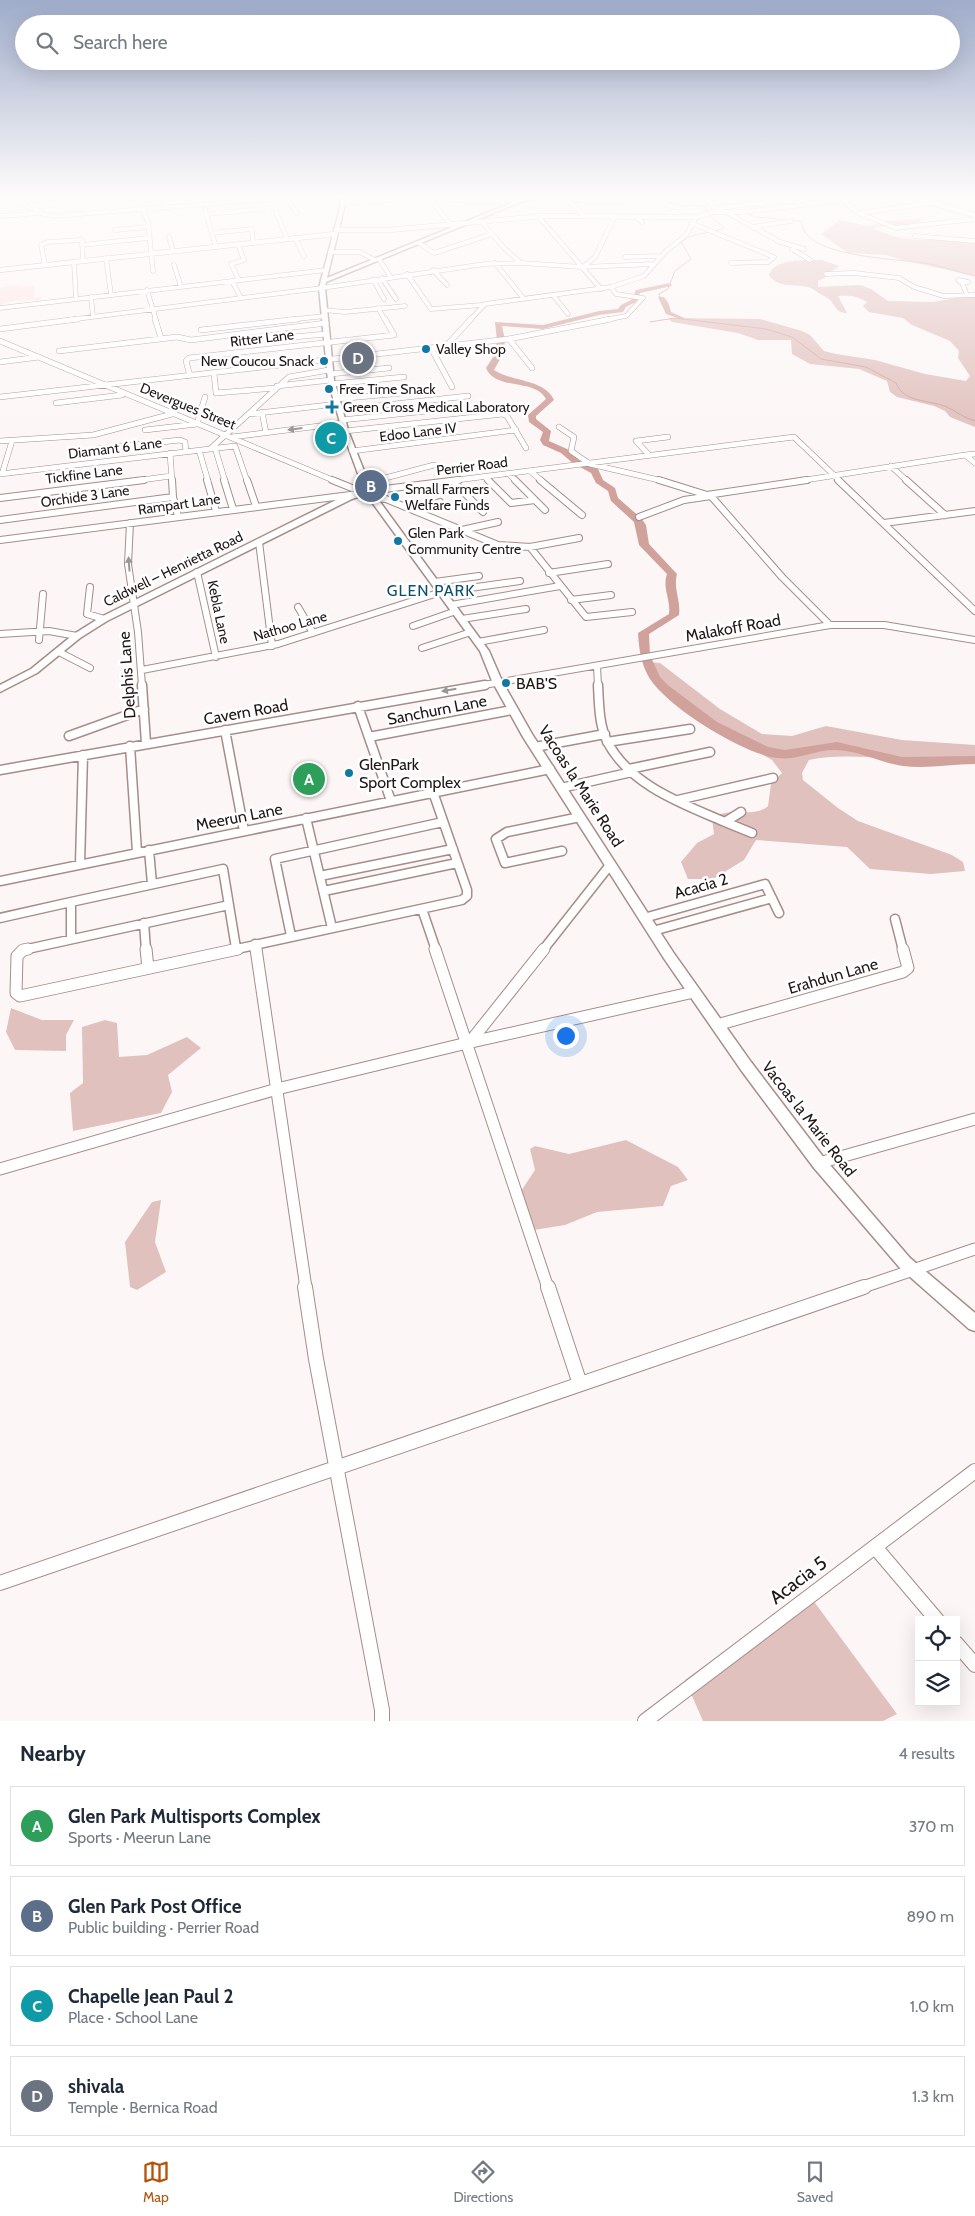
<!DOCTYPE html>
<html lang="en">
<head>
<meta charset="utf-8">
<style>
  :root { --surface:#fff; --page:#f2f2f3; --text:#1f2937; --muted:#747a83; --line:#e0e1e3; --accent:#b45309 }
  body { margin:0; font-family:Cabin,sans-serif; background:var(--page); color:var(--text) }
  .controls { position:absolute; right:15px; bottom:15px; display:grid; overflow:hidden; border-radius:0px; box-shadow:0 5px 20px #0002 }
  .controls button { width:45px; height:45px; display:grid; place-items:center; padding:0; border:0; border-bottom:1px solid var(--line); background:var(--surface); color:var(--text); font:25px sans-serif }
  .you { position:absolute; left:565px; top:1035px; width:18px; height:18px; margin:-12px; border:4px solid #fff; border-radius:50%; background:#1a73e8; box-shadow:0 0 0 8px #1a73e833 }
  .badge { display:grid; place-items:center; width:32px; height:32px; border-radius:50%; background:var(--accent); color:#fff; font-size:16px; font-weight:700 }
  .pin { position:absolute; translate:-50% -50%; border:2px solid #fff; box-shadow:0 1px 5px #0006 }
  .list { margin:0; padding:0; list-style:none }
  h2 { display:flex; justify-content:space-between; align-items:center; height:65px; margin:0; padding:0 20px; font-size:21px }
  h2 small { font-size:16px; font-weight:400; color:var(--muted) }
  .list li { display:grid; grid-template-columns:32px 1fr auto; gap:15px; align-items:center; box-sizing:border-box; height:80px; margin:0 10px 10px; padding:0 10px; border:1px solid var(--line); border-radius:0px }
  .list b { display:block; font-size:19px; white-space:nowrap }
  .list p { margin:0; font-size:16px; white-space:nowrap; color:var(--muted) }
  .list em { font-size:16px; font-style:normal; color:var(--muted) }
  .icon { flex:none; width:28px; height:28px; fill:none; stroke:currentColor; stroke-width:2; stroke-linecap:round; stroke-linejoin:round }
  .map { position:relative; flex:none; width:975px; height:1721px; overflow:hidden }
  .search { position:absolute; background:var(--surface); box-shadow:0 5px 20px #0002; left:15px; right:15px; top:15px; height:55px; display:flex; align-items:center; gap:12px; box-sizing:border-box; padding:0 18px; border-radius:28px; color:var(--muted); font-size:19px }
  .sheet { height:425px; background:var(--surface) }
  nav { display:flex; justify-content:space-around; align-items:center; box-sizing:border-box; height:70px; border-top:1px solid var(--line); background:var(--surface); font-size:14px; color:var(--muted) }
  nav a { display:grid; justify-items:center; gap:2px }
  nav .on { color:var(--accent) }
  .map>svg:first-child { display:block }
  .built { fill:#fce6e4 }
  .green { fill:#e1c1be }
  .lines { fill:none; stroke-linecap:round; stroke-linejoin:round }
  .stream { stroke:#d1a19c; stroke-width:1 }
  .river { fill:#d1a19c; fill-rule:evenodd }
  .minor-far5-casing { stroke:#a68d8a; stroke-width:5 }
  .minor-far4-casing { stroke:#a68d8a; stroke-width:6 }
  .minor-far3-casing { stroke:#a68d8a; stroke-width:8 }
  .minor-far2-casing { stroke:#a68d8a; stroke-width:11 }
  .minor-far1-casing { stroke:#a68d8a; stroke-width:13 }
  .minor-casing { stroke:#a68d8a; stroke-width:16 }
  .tertiary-casing { stroke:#a68d8a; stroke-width:5.5 }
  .secondary-casing { stroke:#a68d8a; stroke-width:3 }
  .minor-far5 { stroke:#fff; stroke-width:4 }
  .minor-far4 { stroke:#fff; stroke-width:5 }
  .minor-far3 { stroke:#fff; stroke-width:6 }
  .minor-far2 { stroke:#fff; stroke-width:8 }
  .minor-far1 { stroke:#fff; stroke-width:11 }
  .minor { stroke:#fff; stroke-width:14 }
  .tertiary { stroke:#fff; stroke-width:4.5 }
  .secondary { fill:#fff; fill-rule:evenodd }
  .oneway { fill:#9a9696 }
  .poi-dot { fill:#1277a3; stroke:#fff; stroke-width:2 }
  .labels { text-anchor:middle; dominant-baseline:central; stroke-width:5; stroke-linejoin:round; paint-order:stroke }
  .far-street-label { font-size:14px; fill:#1f1615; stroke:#fff }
  .far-poi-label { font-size:14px; fill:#1f1615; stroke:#fff; text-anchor:start }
  .far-quarter-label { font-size:16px; letter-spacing:1px; fill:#0c4f6d; stroke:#fff }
  .street-label { font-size:16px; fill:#1f1615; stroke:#fff }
  .poi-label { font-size:16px; fill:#1f1615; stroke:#fff; text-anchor:start }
  .near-street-label { font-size:19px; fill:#1f1615; stroke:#fff }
</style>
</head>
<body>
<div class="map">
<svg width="975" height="1721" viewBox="0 0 975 1721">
  <rect width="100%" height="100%" fill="#fcf7f6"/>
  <!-- built -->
  <path class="built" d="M18,285L21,287L35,286L34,298L41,297V300L15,301L0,305V288Z"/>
  <!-- green -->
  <path class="green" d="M920,219L921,222C906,228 889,224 873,228C908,246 938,238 975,240V276L902,260L886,255L848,253L821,234L840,220L868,226L888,221Z
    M822,260L839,266L832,271L823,273L826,277L818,281V287L860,285L871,289L888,301L933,302L971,295L975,297V427L950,417L945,411L934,406L897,397L890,392L887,381L859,369L810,364L792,354L791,340H758L738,333L672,322L668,318L760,319L802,331L810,335L824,351L836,354L875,360L925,374L966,381L970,376L958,358L959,351L950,341L912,325L903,318L869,312L863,306L867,302C857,296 851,295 838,296L847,313C834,313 835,302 826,297C822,295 817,292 813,289C799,282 778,290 769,275C774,258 808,260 822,260Z
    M650,662L660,663L720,709L762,734L792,736L826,726L902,740L975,745V761C958,756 942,762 925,761C887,760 846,752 809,760L802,773L803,780L838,808L858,821L952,855L963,862L965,871L931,874L870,869L847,847L756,840L744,860L713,879H688L681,862L697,843L714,834L712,818C729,806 753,819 768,806L771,784L782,773L772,760L698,719L650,674L647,667Z
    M11,1008L42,1020H74L66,1035V1051L15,1050L6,1032Z
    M105,1020L117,1023L119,1057L147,1055L187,1037L201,1048L168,1075L172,1092L161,1113L73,1131L70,1093L83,1083L82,1027Z
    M626,1140L678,1167L688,1180L671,1186L663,1206L597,1212L565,1225L534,1230L519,1194L535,1170L530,1149L535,1146L569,1154Z
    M161,1200L155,1242L166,1272L137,1290L130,1287L125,1242L152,1202Z
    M807,1592L897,1714L883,1721H703L685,1680Z"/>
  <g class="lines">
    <!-- stream -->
    <path class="stream" d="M718,207L726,201L724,194
      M744,212L755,217L801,221C802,224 803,229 805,232C821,258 902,259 930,264C945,267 960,273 975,276
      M660,298L659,294L668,289L675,271L691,259L681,242C696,231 708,235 724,228L711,217L705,206L673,205L664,194
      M650,322L675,318L766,329L792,337L821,359L866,367L896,383C903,403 931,400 947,407C957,412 964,418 975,421"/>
    <!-- river -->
    <path class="river" d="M670,283L672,286L640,293L636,302L626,307L623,312L599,315L543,329L502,326L505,340L503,354L494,370C512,382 545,379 554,400L536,416V419L551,431L549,441L567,449L582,463L575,465L561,453L543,445L540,440L543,432L529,422L528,415L546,399C535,378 495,391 486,368L495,354L497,340L495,322L543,325L599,311L618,309L621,305L631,300L636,290Z
      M658,297C667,295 669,304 671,312L684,318V320L666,314Z
      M584,464L598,469L603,480L615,488L618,498L641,518L646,525L649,544L677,574C673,589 681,600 679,615L649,634L650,655L660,677L669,686L717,722L768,747L785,750L837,742L902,757L975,756V764C951,764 927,769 903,766C881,763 860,751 837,750C816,749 797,761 777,758C743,754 669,708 650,679C641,664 639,650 638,633L669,614C671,599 662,589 667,574L639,545L634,522L611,501L608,491L596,483L591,473L580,467Z"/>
    <defs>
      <path id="minor-far5" d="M158,194L168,208
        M693,194L710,202
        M287,195V199L297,213
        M654,196L667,205L679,208
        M535,197L611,202L655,194
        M739,197L786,194
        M567,199L585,216
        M843,200L858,213L896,228L975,219
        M343,203L393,200
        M719,208L777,201
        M143,210L148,222L153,271
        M205,210L216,247
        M42,212L16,202L94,194
        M276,212L287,239
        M715,212H743L860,198
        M728,213L780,242L804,249
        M859,213L931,203
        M207,214L262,209
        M0,216L40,213L53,216L336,194
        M538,216L601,289
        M636,217L642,222
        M482,222L505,249L521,263
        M691,223L774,257L768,262L731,263
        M451,225L429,198L488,202L533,198
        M753,227L791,221
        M115,230L147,227
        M212,233L252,229L253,243
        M915,236L975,241
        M169,237L173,251
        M295,238L304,256
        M419,243L434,253L492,234
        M238,244L244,260L231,264L239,280
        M82,245L148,238
        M792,249L810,260
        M330,252H360L375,260
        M625,257L661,256
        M106,258L111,295
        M379,259L390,276
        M74,262L76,299
        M495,263L524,299
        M45,265L41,245L48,242L82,240L83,261
        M174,265L181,287
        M583,267L595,257L615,216
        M433,270L447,285
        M407,274L431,309L482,305
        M826,274L854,273L899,278L914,287L944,296L975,295
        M382,278L396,299
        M373,279L384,299
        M958,280L968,282L962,283Z
        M232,281L241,298
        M962,283L967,295
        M147,290L156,320
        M553,295L568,314
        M91,297L93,317
        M0,308L326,270
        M378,308L385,320
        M324,310L345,312L405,306
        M68,320L322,288L485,264L522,263L582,267L654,264
        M287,320L325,316
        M470,320L485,304L611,287L644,276L666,251L686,235L696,217
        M604,320L626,316L643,298L616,294L611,287"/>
      <path id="minor-far4" d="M155,319L161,338
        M0,329L78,319
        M201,330L298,319
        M288,334L293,337L326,334
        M509,339L532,368
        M0,341L335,481
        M446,346L471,319
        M431,348L452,387
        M59,351L177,337L191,340L326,323
        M0,362L39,357
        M214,373L216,393L276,388
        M330,374L389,368
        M190,376L186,361L189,358L394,335L385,319
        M332,384L404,377
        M277,386L331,380
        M0,397L509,339L611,319
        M336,399L413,392
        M56,403L122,395
        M340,410L468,396
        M262,412L266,433
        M249,414L337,404
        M342,420L464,407
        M559,427L574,437L571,451L590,464L663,481
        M145,430L197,424L205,397
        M345,431L503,414L507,416L526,448
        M232,437L343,423
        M0,441L93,435L172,414
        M215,448L225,481
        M97,449L180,440L185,442L186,452
        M210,449L235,446L247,481
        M199,450L208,481
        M352,451L516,430
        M170,453L172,481
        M975,454L965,455L975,463
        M649,455L636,441L668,437
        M891,466L907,481
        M530,471L542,481
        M0,474L210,449L289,377L329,370
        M2,474L12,441
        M509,474L516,481
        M485,477L489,481
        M134,481L171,476
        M374,481L434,465
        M449,481L794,437L840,481
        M799,481L965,455"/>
      <path id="minor-far3" d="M172,480L173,497L178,516
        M207,480L216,511
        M224,480L233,509
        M247,480L256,506
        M332,480L352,488L368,491L459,480
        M488,480L511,503L535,500
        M515,480L545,510
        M540,480L582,515
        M659,480L707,495L807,480
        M838,480L975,611
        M906,480L945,515
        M453,481L483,512
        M366,483L379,480
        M0,498L144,480
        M374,498L386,499L498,545L530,547L579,538
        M416,511L440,502
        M639,517L684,500L711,496L782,577L830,625
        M0,520L173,497
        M130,523L128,564L138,632L142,686
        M884,523L975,511
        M462,530L498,522
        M0,540L358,494
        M259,542L272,646
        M530,547L586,617L632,612
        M197,572L216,657
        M549,573L608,564
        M435,582L479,576
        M90,587L87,614L104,619
        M571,600L611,595
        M451,605L560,586
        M298,607L313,633
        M462,619L526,609
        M413,626L456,611
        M0,634L49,631L77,636
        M39,640L43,594
        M478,642L544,630
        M422,648L471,632
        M59,652L90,668
        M597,666L598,686
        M142,670L278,644L441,592L520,581
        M478,686L830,625H884L975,640"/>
      <path id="minor-far2" d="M142,685L146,743
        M598,685C599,704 599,725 607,741C629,785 683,804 725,822L741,812
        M358,706L391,801
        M225,730L244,831
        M69,736L144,709
        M369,737L512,710
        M607,742L690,729
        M130,746L137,852
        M535,747L605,734
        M629,769L710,752
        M0,770L485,685
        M561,788L632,772
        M678,800L773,778
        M306,818L332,928
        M725,822L752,833
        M149,850L152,884
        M562,851L505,863L496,839L507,832L580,817
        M80,864L83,755
        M320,876L453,849
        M0,881L550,769
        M324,891L457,863
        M422,909L436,950
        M0,918L71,902
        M644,918L765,884L779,913
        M895,919L903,950
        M144,923L146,950
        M653,931L772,898
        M291,936L275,859L443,822
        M71,939V902L223,869L236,948
        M255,944L256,950
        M23,950L229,905
        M232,950L462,900L467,896V890L433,792
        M543,950L610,865"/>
      <path id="minor-far1" d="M28,949L23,950L17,956L16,993L20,996L238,949
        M146,949L148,968
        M256,949L306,1288
        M435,949L548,1288
        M717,1025L903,972L908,968L903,949
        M470,1042L544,949
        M819,1163L975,1119
        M0,1169L277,1089L467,1043L694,992
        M860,1288L975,1249"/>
      <path id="minor" d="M305,1287L316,1359L382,1710V1721
        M548,1287L580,1384
        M875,1547L937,1620
        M0,1583L864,1287
        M956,1643L975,1665
        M645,1721L975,1471"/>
      <path id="tertiary" d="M840,194L860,198L884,194
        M901,194L975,215
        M336,230H389L544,216L696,217L717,211L709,201L710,194
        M0,270L335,234"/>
      <path id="secondary" d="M341,194H345V204L327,278L533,194H540L326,282L325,288L334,380L349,433L372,491L489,651L502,681L532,734L673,952L751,1062L824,1158L910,1258L975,1313V1331L969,1329L900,1268L814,1168L741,1070L665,960L523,737L492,681L480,651L366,494L352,499L107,621L80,638L37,673L0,692V685L31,669L74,634L101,617L346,495L364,490L343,433L328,380L319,288L341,204Z"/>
    </defs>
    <!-- minor-far5 casing -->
    <use href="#minor-far5" class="minor-far5-casing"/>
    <!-- minor-far4 casing -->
    <use href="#minor-far4" class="minor-far4-casing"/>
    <!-- minor-far3 casing -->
    <use href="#minor-far3" class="minor-far3-casing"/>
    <!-- minor-far2 casing -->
    <use href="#minor-far2" class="minor-far2-casing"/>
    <!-- minor-far1 casing -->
    <use href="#minor-far1" class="minor-far1-casing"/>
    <!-- minor casing -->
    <use href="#minor" class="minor-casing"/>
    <!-- tertiary casing -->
    <use href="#tertiary" class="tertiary-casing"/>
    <!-- secondary casing -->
    <use href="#secondary" class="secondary-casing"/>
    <!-- minor-far5 -->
    <use href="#minor-far5" class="minor-far5"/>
    <!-- minor-far4 -->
    <use href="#minor-far4" class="minor-far4"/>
    <!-- minor-far3 -->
    <use href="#minor-far3" class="minor-far3"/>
    <!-- minor-far2 -->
    <use href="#minor-far2" class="minor-far2"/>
    <!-- minor-far1 -->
    <use href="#minor-far1" class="minor-far1"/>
    <!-- minor -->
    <use href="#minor" class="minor"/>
    <!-- tertiary -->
    <use href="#tertiary" class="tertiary"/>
    <!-- secondary -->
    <use href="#secondary" class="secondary"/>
  </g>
  <!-- one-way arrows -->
  <defs><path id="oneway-solid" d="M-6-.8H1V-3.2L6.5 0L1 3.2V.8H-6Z" transform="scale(1.25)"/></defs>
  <g class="oneway">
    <use href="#oneway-solid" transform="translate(295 429) rotate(173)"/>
    <use href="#oneway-solid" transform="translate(129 564) rotate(-94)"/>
    <use href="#oneway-solid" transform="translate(449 690) rotate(170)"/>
  </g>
  <!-- sky -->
  <linearGradient id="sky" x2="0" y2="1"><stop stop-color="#9facca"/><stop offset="0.45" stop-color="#fefbfb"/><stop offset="1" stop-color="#fefbfb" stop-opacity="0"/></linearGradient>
  <rect width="975" height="435" fill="url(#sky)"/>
  <!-- markers -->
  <g class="poi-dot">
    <circle cx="426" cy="349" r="5"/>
    <circle cx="324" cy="361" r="5"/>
    <circle cx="329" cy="389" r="5"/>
    <path d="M329.5 399.5h5v5h5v5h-5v5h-5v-5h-5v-5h5z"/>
    <circle cx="395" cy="497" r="5"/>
    <circle cx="398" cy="541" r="5"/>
    <circle cx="506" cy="683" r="5"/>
    <circle cx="349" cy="773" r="5"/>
  </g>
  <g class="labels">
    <!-- far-street labels -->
    <g class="far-street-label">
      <text transform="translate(262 338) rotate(-7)">Ritter Lane</text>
      <text transform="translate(188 406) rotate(22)">Devergues Street</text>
      <text transform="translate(418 432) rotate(-7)">Edoo Lane IV</text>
      <text transform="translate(115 448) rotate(-7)">Diamant 6 Lane</text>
      <text transform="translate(472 466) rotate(-7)">Perrier Road</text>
      <text transform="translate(84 474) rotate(-7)">Tickfine Lane</text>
      <text transform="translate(85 496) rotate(-8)">Orchide 3 Lane</text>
      <text transform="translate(179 504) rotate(-8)">Rampart Lane</text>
      <text transform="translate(173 569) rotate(-26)">Caldwell – Henrietta Road</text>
      <text transform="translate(219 612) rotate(78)">Kebla Lane</text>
      <text transform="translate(290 626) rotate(-16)">Nathoo Lane</text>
    </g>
    <!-- far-poi labels -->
    <g class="far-poi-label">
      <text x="436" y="349">Valley Shop</text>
      <text x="314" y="361" text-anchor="end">New Coucou Snack</text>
      <text x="339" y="389">Free Time Snack</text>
      <text x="343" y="407">Green Cross Medical Laboratory</text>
      <text x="405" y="489">Small Farmers<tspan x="405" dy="16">Welfare Funds</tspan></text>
      <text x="408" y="533">Glen Park<tspan x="408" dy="16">Community Centre</tspan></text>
    </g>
    <!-- far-quarter labels -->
    <g class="far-quarter-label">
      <text x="431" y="590">GLEN PARK</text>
    </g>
    <!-- street labels -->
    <g class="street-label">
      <text transform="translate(733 628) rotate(-10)">Malakoff Road</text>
      <text transform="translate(127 675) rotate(-94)">Delphis Lane</text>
      <text transform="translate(437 710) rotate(-11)">Sanchurn Lane</text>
      <text transform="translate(246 712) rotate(-10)">Cavern Road</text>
      <text transform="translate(581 786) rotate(57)">Vacoas la Marie Road</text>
      <text transform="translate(239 817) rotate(-11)">Meerun Lane</text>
      <text transform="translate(701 886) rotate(-16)">Acacia 2</text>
      <text transform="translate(833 976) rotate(-16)">Erahdun Lane</text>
      <text transform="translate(809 1119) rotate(52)">Vacoas la Marie Road</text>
    </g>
    <!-- poi labels -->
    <g class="poi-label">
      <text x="516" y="683">BAB'S</text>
      <text x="359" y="764">GlenPark<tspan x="359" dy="18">Sport Complex</tspan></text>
    </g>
    <!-- near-street labels -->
    <g class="near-street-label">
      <text transform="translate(798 1580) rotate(-37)">Acacia 5</text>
    </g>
  </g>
</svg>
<div class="controls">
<button><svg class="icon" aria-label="locate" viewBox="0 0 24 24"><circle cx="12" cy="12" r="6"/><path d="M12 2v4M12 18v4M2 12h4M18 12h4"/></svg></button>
<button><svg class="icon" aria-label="layers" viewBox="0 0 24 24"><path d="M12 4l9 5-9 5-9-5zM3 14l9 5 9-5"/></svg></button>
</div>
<div class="you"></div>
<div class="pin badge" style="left:309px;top:779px;background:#2e9e5b">A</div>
<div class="pin badge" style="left:371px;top:486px;background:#5c6f8a">B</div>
<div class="pin badge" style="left:331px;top:438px;background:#0f9aa8">C</div>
<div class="pin badge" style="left:358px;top:358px;background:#6b7280">D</div>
<div class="search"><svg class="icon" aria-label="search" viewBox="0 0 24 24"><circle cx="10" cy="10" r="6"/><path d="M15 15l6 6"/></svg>Search here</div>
</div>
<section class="sheet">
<h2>Nearby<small>4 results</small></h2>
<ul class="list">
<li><span class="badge" style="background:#2e9e5b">A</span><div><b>Glen Park Multisports Complex</b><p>Sports · Meerun Lane</p></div><em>370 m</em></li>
<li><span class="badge" style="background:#5c6f8a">B</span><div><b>Glen Park Post Office</b><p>Public building · Perrier Road</p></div><em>890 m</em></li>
<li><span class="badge" style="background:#0f9aa8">C</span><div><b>Chapelle Jean Paul 2</b><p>Place · School Lane</p></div><em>1.0 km</em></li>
<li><span class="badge" style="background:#6b7280">D</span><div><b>shivala</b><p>Temple · Bernica Road</p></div><em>1.3 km</em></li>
</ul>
</section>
<nav>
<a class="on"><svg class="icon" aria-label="map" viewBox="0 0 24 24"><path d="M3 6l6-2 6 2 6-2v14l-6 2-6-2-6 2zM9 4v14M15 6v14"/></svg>Map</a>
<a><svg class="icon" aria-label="directions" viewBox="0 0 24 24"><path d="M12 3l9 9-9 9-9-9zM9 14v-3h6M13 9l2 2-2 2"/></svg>Directions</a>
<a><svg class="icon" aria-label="saved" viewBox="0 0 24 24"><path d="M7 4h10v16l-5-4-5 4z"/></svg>Saved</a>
</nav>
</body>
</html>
